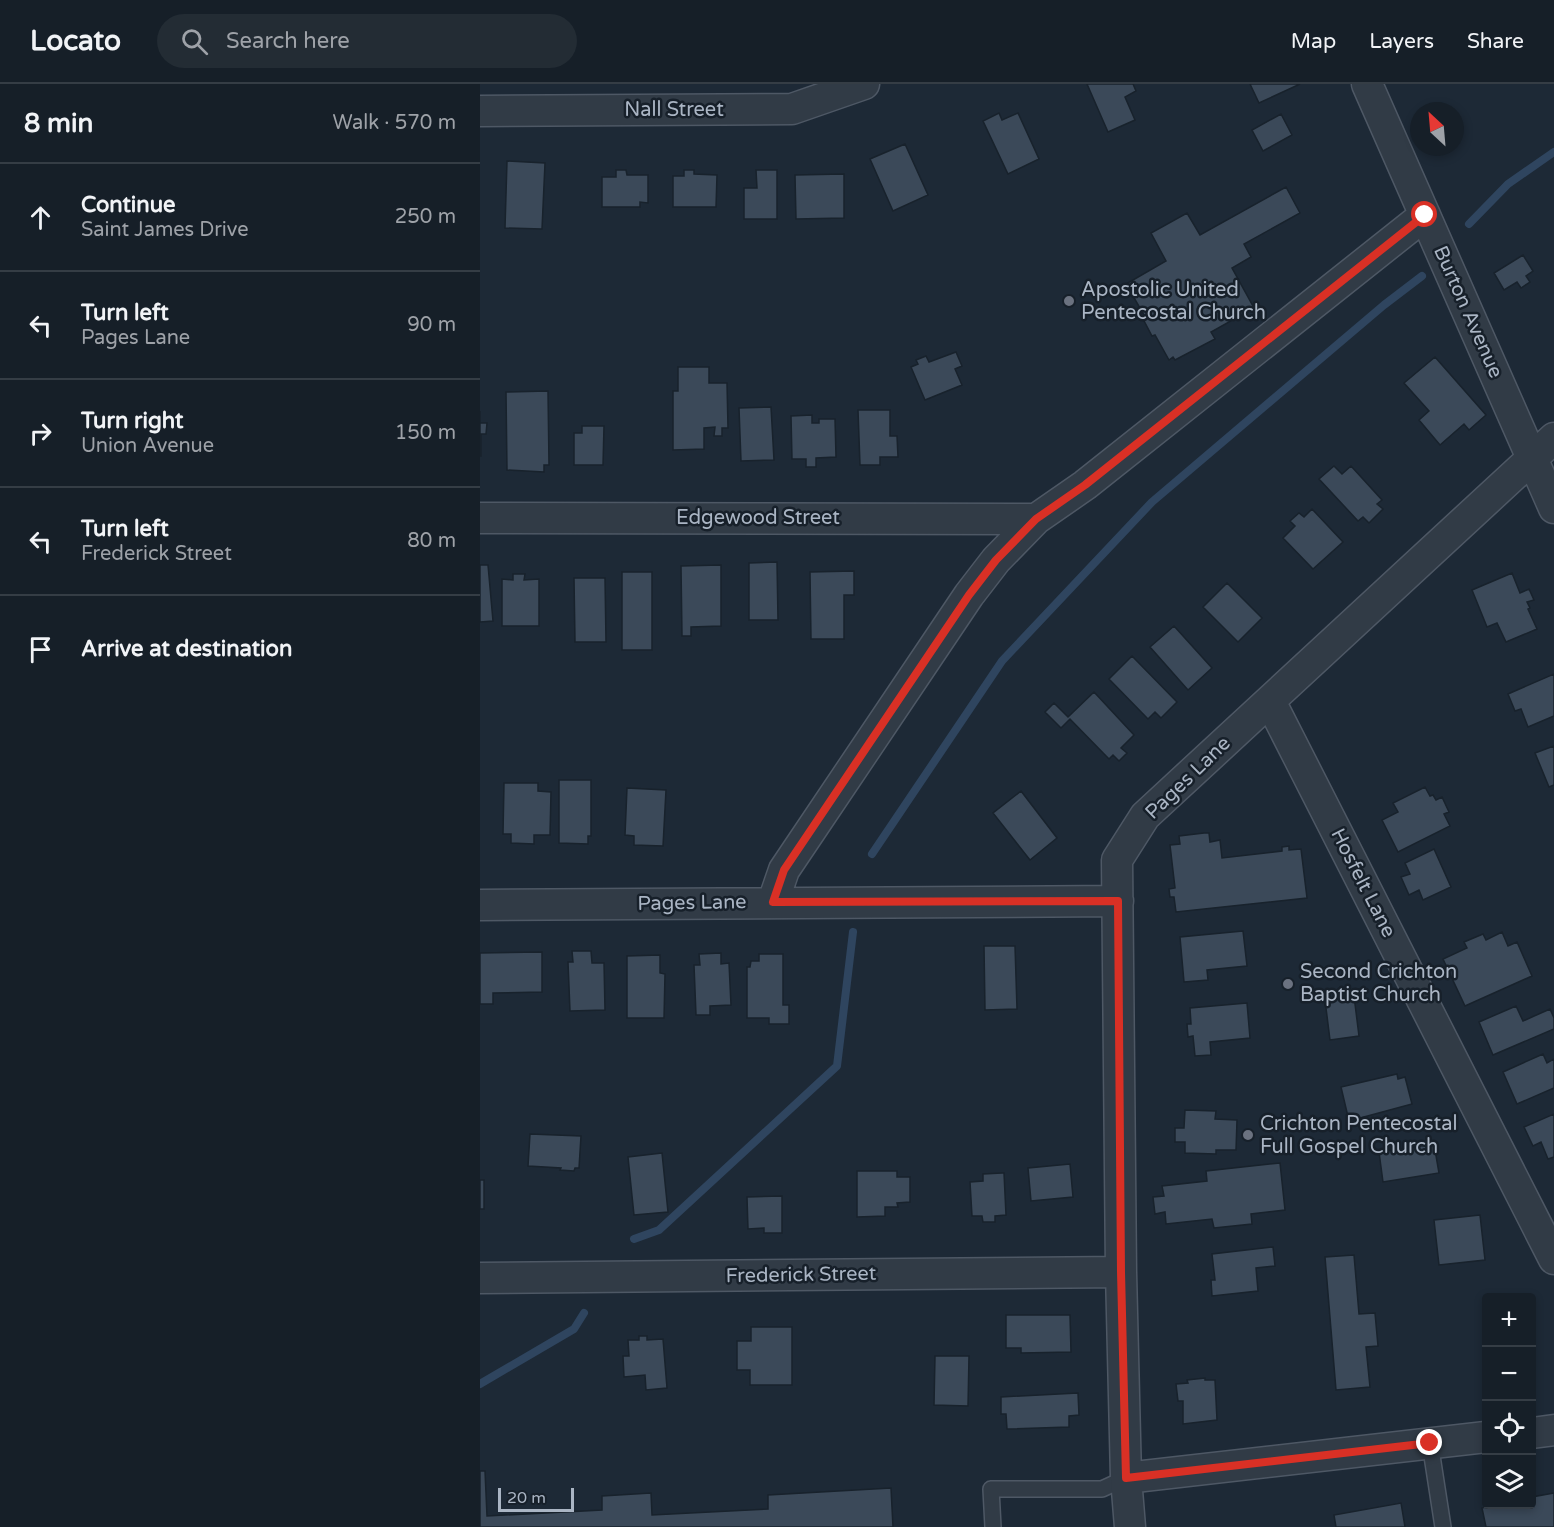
<!DOCTYPE html>
<html lang="en">
<head>
<meta charset="utf-8">
<style>
  :root { --surface:#161f28; --page:#232c34; --text:#f1f3f6; --muted:#9ea2a8; --line:#353d45 }
  body { margin:0; font-family:"Varela Round",sans-serif; background:var(--page); color:var(--text) }
  .controls { position:absolute; right:18px; bottom:18px; display:grid; overflow:hidden; border-radius:6px; box-shadow:0 3px 9px #0003 }
  .controls button { width:54px; height:54px; display:grid; place-items:center; padding:0; border:0; border-bottom:2px solid var(--line); background:var(--surface); color:var(--text); font:30px sans-serif }
  .compass { position:absolute; left:930px; top:18px; width:54px; height:54px; border-radius:50%; background:var(--surface); box-shadow:0 3px 9px #0003; rotate:334deg }
  .scale { position:absolute; left:18px; bottom:15px; width:76px; box-sizing:border-box; padding-left:6px; border:3px solid #aab5c4; border-top:0; font-size:16px; line-height:21px; white-space:nowrap; color:#aab5c4; -webkit-text-stroke:4px #17202a; paint-order:stroke }
  .stop { position:absolute; width:18px; height:18px; margin:-14px; border:4px solid #d93025; border-radius:50%; background:#fff }
  .stop.end { background:#d93025; border-color:#fff; box-shadow:0 2px 6px #0008 }
  .list { margin:0; padding:0; list-style:none }
  h2 { display:flex; justify-content:space-between; align-items:center; height:78px; margin:0; padding:0 24px; font-size:26px }
  h2 small { font-size:20px; font-weight:400; color:var(--muted) }
  .list li { display:grid; grid-template-columns:39px 1fr auto; gap:18px; align-items:center; box-sizing:border-box; height:108px; padding:0 24px; border-top:2px solid var(--line) }
  .list b { display:block; font-size:22px; white-space:nowrap }
  .list p { margin:0; font-size:20px; white-space:nowrap; color:var(--muted) }
  .list em { font-size:20px; font-style:normal; color:var(--muted) }
  .icon { flex:none; width:33px; height:33px; fill:none; stroke:currentColor; stroke-width:2; stroke-linecap:round; stroke-linejoin:round }
  .map { position:relative; flex:none; width:1074px; height:1443px; overflow:hidden }
  header { display:flex; align-items:center; gap:36px; box-sizing:border-box; height:84px; padding:0 30px; background:var(--surface); border-bottom:2px solid var(--line) }
  header strong { font-size:28px }
  nav { display:flex; gap:33px; margin-inline-start:auto; font-size:21px }
  .search { width:420px; height:54px; background:var(--page); display:flex; align-items:center; gap:15px; box-sizing:border-box; padding:0 21px; border-radius:33px; color:var(--muted); font-size:22px }
  main { display:flex }
  aside { flex:1; background:var(--surface) }
  .map>svg:first-child { display:block }
  .lines { fill:none; stroke-linecap:round; stroke-linejoin:round }
  .stream { stroke:#2f455f; stroke-width:8 }
  .building { fill:#3b4959; stroke:#18222c; stroke-width:1.5 }
  .service-casing { stroke:#4e5865; stroke-width:18 }
  .minor-casing { stroke:#4e5865; stroke-width:33 }
  .service { stroke:#313b46; stroke-width:15 }
  .minor { stroke:#313b46; stroke-width:30 }
  .route { stroke:#d93025; stroke-width:8 }
  .worship-dot { fill:#6b7280; stroke:#17202a; stroke-width:2 }
  .labels { text-anchor:middle; dominant-baseline:central; stroke-width:5; stroke-linejoin:round; paint-order:stroke }
  .street-label { font-size:20px; fill:#aab5c4; stroke:#17202a }
  .poi-label { font-size:20px; fill:#aab5c4; stroke:#17202a; text-anchor:start }
</style>
</head>
<body>
<header>
<strong>Locato</strong>
<div class="search"><svg class="icon" aria-label="search" viewBox="0 0 24 24"><circle cx="10" cy="10" r="6"/><path d="M15 15l6 6"/></svg>Search here</div>
<nav><a>Map</a><a>Layers</a><a>Share</a></nav>
</header>
<main>
<aside>
<h2>8 min<small>Walk · 570 m</small></h2>
<ul class="list">
<li><svg class="icon" aria-label="ahead" viewBox="0 0 24 24"><path d="M12 20V5M6 11l6-6 6 6"/></svg><div><b>Continue</b><p>Saint James Drive</p></div><em>250 m</em></li>
<li><svg class="icon" aria-label="left" viewBox="0 0 24 24"><path d="M17 20v-9H6M10 6l-5 5 5 5"/></svg><div><b>Turn left</b><p>Pages Lane</p></div><em>90 m</em></li>
<li><svg class="icon" aria-label="right" viewBox="0 0 24 24"><path d="M7 20v-9h11M14 6l5 5-5 5"/></svg><div><b>Turn right</b><p>Union Avenue</p></div><em>150 m</em></li>
<li><svg class="icon" aria-label="left" viewBox="0 0 24 24"><path d="M17 20v-9H6M10 6l-5 5 5 5"/></svg><div><b>Turn left</b><p>Frederick Street</p></div><em>80 m</em></li>
<li><svg class="icon" aria-label="arrive" viewBox="0 0 24 24"><path d="M6 21V4h12l-3 4 3 4H6"/></svg><div><b>Arrive at destination</b></div></li>
</ul>
</aside>
<div class="map">
<svg width="1074" height="1443" viewBox="0 0 1074 1443">
  <rect width="100%" height="100%" fill="#1d2936"/>
  <g class="lines">
    <!-- stream -->
    <path class="stream" d="M989,140L1028,100L1074,68
      M392,770L522,577L672,418L904,221L942,192
      M154,1155L179,1146L357,982L373,848
      M0,1300L94,1245L104,1229"/>
  </g>
  <!-- building -->
  <path class="building" d="M607,0H653L656,7L645,13L655,36L628,48Z
    M770,0H820L779,19Z
    M519,29L522,36L538,29L559,75L528,90L503,37Z
    M801,30L812,51L783,67L772,46Z
    M425,60L448,111L413,127L390,75Z
    M27,77L65,79L62,145L25,144Z
    M136,86H146L147,91H168V119L160,118V123H122V93H136Z
    M204,86H214V90L237,91L236,123H193V92H204Z
    M276,86H297V135H264V104H277Z
    M364,90V134L316,135L315,91Z
    M806,103L820,129L764,160L771,173L752,184L774,224L731,248L735,255L695,276L693,273L689,276L675,251L672,252L662,233L664,231L646,200L686,177L671,149L707,129L720,151Z
    M1043,171L1053,187L1046,192L1050,198L1041,204L1037,198L1024,206L1014,189Z
    M476,268L482,282L475,285L482,301L445,316L431,283L438,280L436,276L446,272L449,278Z
    M955,273L1006,331L989,346L984,340L960,361L939,336L949,327L924,299Z
    M198,283H229V299H247L248,344H242V352H234L235,343L224,344V365L193,366V307H198Z
    M68,307L69,381H64V388L27,386L26,308Z
    M291,323L294,376L261,377L259,324Z
    M378,326H410V352H417L418,373H400V381H380Z
    M0,327V339H7L6,350H1V372H0Z
    M332,331V339H339V335H355L356,373L336,374V383H326V375H312L311,332Z
    M102,342H124L123,381H94V349H102Z
    M854,382L862,390L871,382L902,416L897,420L903,425L889,439L883,433L878,437L839,395Z
    M832,425L863,458L833,485L803,454L815,442L810,437L819,429L824,433Z
    M297,478L298,536H269V479Z
    M0,481H8L13,537L0,538Z
    M241,481V542L211,543V552H202L201,482Z
    M374,487V511H364V555H331L330,488Z
    M142,488H172V566H142Z
    M1032,489L1040,509L1049,505L1054,516L1047,518L1050,524L1048,525L1057,545L1026,558L1017,539L1007,543L992,506Z
    M33,490H45L44,496L59,495V542H22V495L33,496Z
    M94,494H125L126,558H95Z
    M747,499L782,534L758,558L723,523Z
    M694,542L732,584L708,606L670,563Z
    M652,572L697,618L681,634L675,628L668,635L629,595Z
    M1074,590V632L1048,643L1041,625L1035,627L1028,610Z
    M614,608L654,651L641,664L647,669L639,677L633,671L629,675L590,635L581,644L565,628L574,619L588,633Z
    M1074,662V701L1069,703L1055,669Z
    M79,696H111V752H108V760L79,759Z
    M24,699H58V707L71,708L70,751H54V760L31,759V750H23Z
    M945,703L950,712L953,711L956,716L962,713L969,728L964,730L970,742L918,768L902,736L918,728L913,719Z
    M147,704L186,706L183,762L154,761V752L145,751Z
    M541,707L577,754L550,776L513,729Z
    M724,749H729L730,758L740,756L742,774L802,767V763L809,762V766L821,765L827,814L696,828L694,813H690L689,805L695,804L690,761L700,760L699,752Z
    M954,765L971,803L943,816L939,806L929,811L921,793L930,790L925,779Z
    M763,847L767,882L727,886L728,896L704,898L700,853Z
    M1022,848L1028,862L1037,858L1052,892L985,922L963,875L987,864L984,858L1003,850L1006,856Z
    M504,862H535L537,925L505,926Z
    M92,867H111L112,879H124L125,926L90,927L88,878H93Z
    M62,868V908L13,909V920H0V869Z
    M241,869V880L249,879L251,921L230,922V931H216L214,881H220L219,870Z
    M279,870H303V921H309V940H289V934H267V883H270L271,877H279Z
    M180,871V889L185,890L184,934H147V872Z
    M874,912L879,952L850,956L845,916Z
    M767,919L770,954L730,958L731,971L715,972L713,952L708,953L707,940H711L710,924Z
    M1036,922L1043,937L1070,925L1074,934V945L1013,971L999,938Z
    M1063,970L1067,979L1074,975V1004L1037,1020L1023,988Z
    M917,990L918,995L925,993L932,1020L869,1037L861,1003Z
    M705,1026L736,1027L735,1035L757,1036L756,1066H736V1070L705,1069V1058H695V1044H704Z
    M1074,1030V1073L1068,1075L1061,1058L1053,1062L1044,1043Z
    M50,1050L101,1052L99,1084H95L94,1087L80,1086L81,1084L48,1082Z
    M954,1060L959,1089L903,1098L899,1068Z
    M182,1069L188,1128L154,1131L148,1073Z
    M800,1079L805,1126L771,1130L772,1140L734,1144L732,1135L686,1140L685,1128L675,1130L673,1113L684,1112L682,1102L727,1097L726,1087Z
    M590,1080L593,1113L551,1117L548,1084Z
    M377,1087H417V1093H430V1118L417,1119L418,1123H405V1132L377,1133Z
    M522,1089H524L526,1131L515,1132V1138H503L502,1132H492L490,1098L503,1097V1090Z
    M0,1096H4V1125H0Z
    M302,1112V1149H284V1144L268,1145L267,1113Z
    M1000,1131L1005,1176L959,1181L954,1136Z
    M793,1163L795,1182L776,1184L778,1207L732,1212L731,1196H735L732,1170Z
    M874,1171L879,1230L895,1229L898,1262L886,1263L890,1303L856,1306L845,1173Z
    M526,1231H590L591,1268L541,1269V1264H526Z
    M271,1243H312V1301H270V1286H257V1257H271Z
    M159,1252H167V1256L183,1255L187,1304L166,1306L165,1291L144,1293L143,1272H149L148,1256H159Z
    M455,1272H489L488,1322L454,1321Z
    M725,1294V1296H735L737,1336L703,1340V1317H698L696,1300L708,1299L707,1296Z
    M598,1309L599,1331L589,1332V1343L527,1345L526,1330H521V1313Z
    M0,1387H5L7,1432L122,1426V1412L171,1409L172,1431L288,1425V1411L411,1404L413,1443H0Z
    M1074,1409V1443H1006L1002,1424L1017,1420H1052V1413Z
    M921,1419L925,1443H856L854,1431Z"/>
  <g class="lines">
    <defs>
      <path id="service" d="M950,1359L963,1443
        M513,1443L511,1405H622L646,1394"/>
      <path id="minor" d="M887,0L1074,424
        M0,27L312,25L384,0
        M0,434L556,435
        M790,617L1074,1175
        M293,818L304,786L489,511L516,476L556,435L605,401L945,131
        M0,821L638,817
        M0,1194L641,1188
        M1052,1349L1074,1346
        M646,1394L1006,1353
        M650,1443L646,1394L641,1188L637,776L665,732L1074,354"/>
    </defs>
    <!-- service casing -->
    <use href="#service" class="service-casing"/>
    <!-- minor casing -->
    <use href="#minor" class="minor-casing"/>
    <!-- service -->
    <use href="#service" class="service"/>
    <!-- minor -->
    <use href="#minor" class="minor"/>
  </g>
  <g class="lines">
    <!-- route -->
    <path class="route" d="M945,131L605,401L556,435L516,476L489,511L304,786L293,818L638,817L641,1188L646,1394L950,1359"/>
  </g>
  <!-- markers -->
  <g class="worship-dot">
    <circle cx="589" cy="217" r="6"/>
    <circle cx="808" cy="900" r="6"/>
    <circle cx="768" cy="1051" r="6"/>
  </g>
  <g class="labels">
    <!-- street labels -->
    <g class="street-label">
      <text x="194" y="26">Nall Street</text>
      <text transform="translate(988 228) rotate(66)">Burton Avenue</text>
      <text x="278" y="434">Edgewood Street</text>
      <text transform="translate(708 694) rotate(-44)">Pages Lane</text>
      <text transform="translate(883 799) rotate(63)">Hosfelt Lane</text>
      <text transform="translate(212 819) rotate(-1)">Pages Lane</text>
      <text transform="translate(321 1191) rotate(-1)">Frederick Street</text>
    </g>
    <!-- poi labels -->
    <g class="poi-label">
      <text x="601" y="206">Apostolic United<tspan x="601" dy="23">Pentecostal Church</tspan></text>
      <text x="820" y="888">Second Crichton<tspan x="820" dy="23">Baptist Church</tspan></text>
      <text x="780" y="1040">Crichton Pentecostal<tspan x="780" dy="23">Full Gospel Church</tspan></text>
    </g>
  </g>
</svg>
<div class="controls">
<button>+</button>
<button>−</button>
<button><svg class="icon" aria-label="locate" viewBox="0 0 24 24"><circle cx="12" cy="12" r="6"/><path d="M12 2v4M12 18v4M2 12h4M18 12h4"/></svg></button>
<button><svg class="icon" aria-label="layers" viewBox="0 0 24 24"><path d="M12 4l9 5-9 5-9-5zM3 14l9 5 9-5"/></svg></button>
</div>
<svg class="compass" viewBox="-18 -18 36 36"><path d="M0-13l5 13h-10z" fill="#e53935"/><path d="M0 13l5-13h-10z" fill="#9ea2a8"/></svg>
<div class="scale">20 m</div>
<div class="stop" style="left:945px;top:131px"></div>
<div class="stop end" style="left:950px;top:1359px"></div>
</div>
</main>
</body>
</html>
